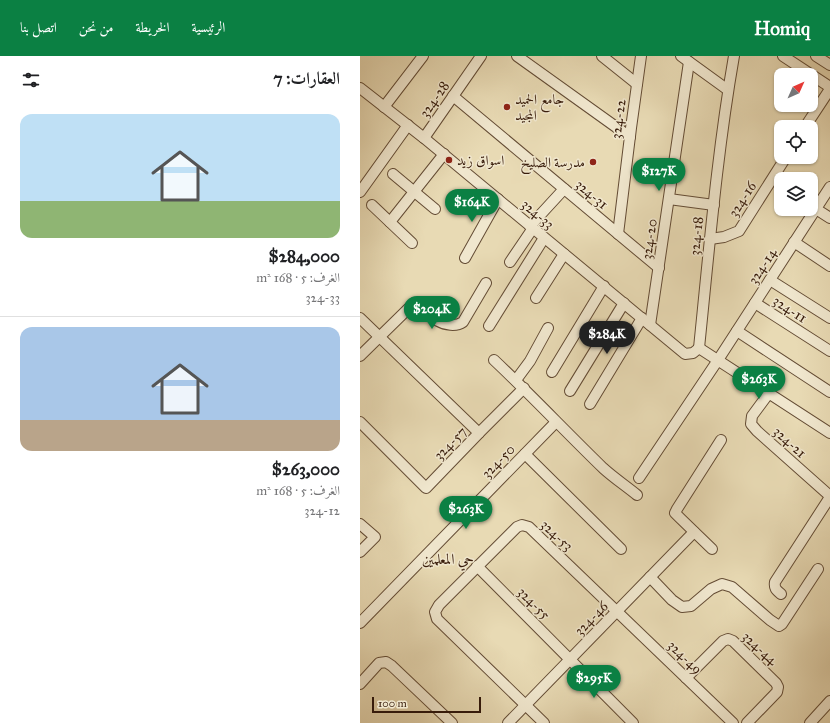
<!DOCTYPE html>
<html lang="ar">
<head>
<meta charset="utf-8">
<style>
	body { margin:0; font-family:"IM FELL Great Primer",Amiri,serif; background:#f2f2f2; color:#202124; direction:rtl; height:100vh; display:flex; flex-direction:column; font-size:15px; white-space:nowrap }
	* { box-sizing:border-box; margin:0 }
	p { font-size:13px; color:#757577 }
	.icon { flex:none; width:22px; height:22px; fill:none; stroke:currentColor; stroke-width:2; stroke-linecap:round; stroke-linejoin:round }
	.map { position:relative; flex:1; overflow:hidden; direction:ltr }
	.panel { display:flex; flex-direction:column; background:#fff; width:360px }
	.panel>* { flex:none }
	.needle { width:26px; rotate:45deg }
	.fabs { position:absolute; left:414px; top:12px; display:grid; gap:8px }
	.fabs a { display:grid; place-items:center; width:44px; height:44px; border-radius:8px; background:#fff; box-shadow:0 1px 3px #0004; font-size:20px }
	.scale { position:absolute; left:12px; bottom:10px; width:109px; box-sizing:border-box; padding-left:4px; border:2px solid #381c0b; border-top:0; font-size:11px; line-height:14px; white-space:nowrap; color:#381c0b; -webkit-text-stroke:3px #f0e7ce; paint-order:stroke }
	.price { position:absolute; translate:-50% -34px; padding:0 9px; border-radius:14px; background:#0b8043; color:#fff; font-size:13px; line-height:26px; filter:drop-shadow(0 1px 2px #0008) }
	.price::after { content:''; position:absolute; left:50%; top:24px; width:12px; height:9px; margin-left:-6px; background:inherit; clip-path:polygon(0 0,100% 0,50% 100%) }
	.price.active { background:#222; color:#fff }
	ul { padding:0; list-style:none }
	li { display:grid; align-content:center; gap:8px; height:212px; padding:0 20px }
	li+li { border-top:1px solid #e0e0e0 }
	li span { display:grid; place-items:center; height:124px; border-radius:12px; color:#555 }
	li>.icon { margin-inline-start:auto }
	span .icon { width:72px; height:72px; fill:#fffc; stroke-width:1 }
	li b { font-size:17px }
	h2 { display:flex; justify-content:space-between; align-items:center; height:48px; padding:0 20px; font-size:17px }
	header { display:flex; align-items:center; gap:24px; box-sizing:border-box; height:56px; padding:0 20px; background:#0b8043; color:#fff }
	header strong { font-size:19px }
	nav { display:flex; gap:22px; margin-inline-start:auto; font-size:14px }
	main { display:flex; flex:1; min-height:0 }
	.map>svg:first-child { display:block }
</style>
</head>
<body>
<header>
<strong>Homiq</strong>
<nav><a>الرئيسية</a><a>الخريطة</a><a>من نحن</a><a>اتصل بنا</a></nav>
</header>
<main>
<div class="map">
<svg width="470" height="667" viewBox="0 0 470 667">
	<rect width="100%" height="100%" fill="#e8dab4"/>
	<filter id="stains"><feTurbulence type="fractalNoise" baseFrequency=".005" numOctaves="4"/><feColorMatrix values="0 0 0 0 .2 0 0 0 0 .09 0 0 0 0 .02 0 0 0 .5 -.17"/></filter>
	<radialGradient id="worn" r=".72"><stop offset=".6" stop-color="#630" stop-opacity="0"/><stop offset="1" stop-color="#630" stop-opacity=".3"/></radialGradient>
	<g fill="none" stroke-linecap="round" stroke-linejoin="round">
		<defs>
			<g id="minor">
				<polyline points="157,0 270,81"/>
				<polyline points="242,0 277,28"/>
				<polyline points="321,0 368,34"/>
				<polyline points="423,0 470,31"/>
				<polyline points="456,0 470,9"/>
				<polyline points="0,32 64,82 325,298 333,297 339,292"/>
				<polyline points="93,40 299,212"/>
				<polyline points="24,51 63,0"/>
				<polyline points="445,71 470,33"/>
				<polyline points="64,82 121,0"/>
				<polyline points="33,118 75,153"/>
				<polyline points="0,136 48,69"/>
				<polyline points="309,143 354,149"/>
				<polyline points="12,149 52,187"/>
				<polyline points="456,153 470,162"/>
				<polyline points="30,166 84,98"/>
				<polyline points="170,170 204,133"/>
				<polyline points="258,178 271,72 281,0"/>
				<polyline points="350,183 364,181 379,175 426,101"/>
				<polyline points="434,186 470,210"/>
				<polyline points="105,202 138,143"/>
				<polyline points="150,206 173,172"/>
				<polyline points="410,224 470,262"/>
				<polyline points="176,242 204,198"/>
				<polyline points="395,247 470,295"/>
				<polyline points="0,262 119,377 66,432 0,366"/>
				<polyline points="290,269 329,6"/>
				<polyline points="129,270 184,182"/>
				<polyline points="377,275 470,336"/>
				<path d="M339,292c10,-97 18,-195 35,-292"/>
				<polyline points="339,292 470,377"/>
				<path d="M0,300l54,-53h5c5,5 13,14 19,18 7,4 18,6 25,1l23,-39"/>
				<path d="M134,304c37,35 72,72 109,108 11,10 23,18 34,27"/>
				<polyline points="192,316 244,230"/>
				<polyline points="156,324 170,305 188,272"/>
				<polyline points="210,335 264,247"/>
				<polyline points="409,337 392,360 391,368 397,375 470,440"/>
				<polyline points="230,348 282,262"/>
				<polyline points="119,377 164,332"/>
				<polyline points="165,398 261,493"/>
				<polyline points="279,422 358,304 470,131"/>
				<polyline points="0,468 15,481 0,496"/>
				<polyline points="352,493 321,463 315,457 317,453 361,384"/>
				<polyline points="117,510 273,667"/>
				<polyline points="290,521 312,544 322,551 331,550 351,533 362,528 372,531 410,564 419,570 422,568 458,513"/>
				<path d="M421,538c-5,-4 -7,-6 -6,-12l55,-85"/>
				<polyline points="0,567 196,366"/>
				<polyline points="326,622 363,585 368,583 373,585 416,627 418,631 417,636 387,667"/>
				<polyline points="0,628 19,607 26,606 32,610 92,667"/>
				<polyline points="148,667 334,476"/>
				<polyline points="184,667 77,563 75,556 79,549 157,471 162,469 169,471 373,667"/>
				<polyline points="450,667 470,645"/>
			</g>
		</defs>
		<use href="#minor" stroke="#644c35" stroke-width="12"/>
		<use href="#minor" stroke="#f0e7ce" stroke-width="10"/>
	</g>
	<g fill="#8f2418" stroke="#f0e7ce" stroke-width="1.5">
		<circle cx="147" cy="51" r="4"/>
		<circle cx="89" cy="104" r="4"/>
		<circle cx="233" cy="106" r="4"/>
	</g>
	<g text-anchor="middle" stroke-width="3" stroke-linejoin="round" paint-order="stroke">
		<g font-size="14" fill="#381c0b" stroke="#f0e7ce">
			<text transform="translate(74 43) rotate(-55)" y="5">324-28</text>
			<text transform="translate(258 63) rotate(-82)" y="5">324-22</text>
			<text transform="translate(232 138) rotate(40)" y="5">324-31</text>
			<text transform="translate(382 143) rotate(-57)" y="5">324-16</text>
			<text transform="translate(178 158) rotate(40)" y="5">324-33</text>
			<text transform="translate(336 180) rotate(-84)" y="5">324-18</text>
			<text transform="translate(289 183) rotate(-82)" y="5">324-20</text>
			<text transform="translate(402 210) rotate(-57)" y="5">324-14</text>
			<text transform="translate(430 253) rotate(33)" y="5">324-11</text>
			<text transform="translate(430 386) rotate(42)" y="5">324-21</text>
			<text transform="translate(90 387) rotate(-46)" y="5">324-57</text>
			<text transform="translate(138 405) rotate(-46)" y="5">324-50</text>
			<text transform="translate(197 479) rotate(43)" y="5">324-53</text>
			<text transform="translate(174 547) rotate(45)" y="5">324-55</text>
			<text transform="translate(231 562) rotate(-46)" y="5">324-46</text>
			<text transform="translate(400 592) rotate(42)" y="5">324-44</text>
			<text transform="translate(325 601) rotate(44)" y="5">324-49</text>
		</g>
		<g font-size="14" fill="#381c0b" stroke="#f0e7ce" text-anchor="start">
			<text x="155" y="48">جامع الحميد<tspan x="155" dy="16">المجيد</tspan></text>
			<text x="97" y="109">اسواق زيد</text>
			<text x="225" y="111" text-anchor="end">مدرسة الصليخ</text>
		</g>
		<g font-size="15" fill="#381c0b" stroke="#f0e7ce">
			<text x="88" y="508">حي المعلمين</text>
		</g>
	</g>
	<rect width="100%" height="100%" filter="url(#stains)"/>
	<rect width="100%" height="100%" fill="url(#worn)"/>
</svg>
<div class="fabs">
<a><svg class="needle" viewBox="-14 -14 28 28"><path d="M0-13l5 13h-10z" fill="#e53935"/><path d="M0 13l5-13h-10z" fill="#757577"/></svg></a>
<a><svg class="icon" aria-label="locate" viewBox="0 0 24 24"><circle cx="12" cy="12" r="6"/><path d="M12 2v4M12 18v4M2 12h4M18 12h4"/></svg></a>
<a><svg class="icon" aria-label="layers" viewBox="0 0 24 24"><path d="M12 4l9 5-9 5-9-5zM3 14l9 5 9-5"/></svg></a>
</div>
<div class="scale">100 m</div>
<b class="price" style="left:299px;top:136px">$127K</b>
<b class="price" style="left:112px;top:167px">$164K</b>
<b class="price" style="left:72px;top:274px">$204K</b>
<b class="price active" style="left:247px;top:299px">$284K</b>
<b class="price" style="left:399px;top:344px">$263K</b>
<b class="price" style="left:106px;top:474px">$263K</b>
<b class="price" style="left:234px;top:643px">$295K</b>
</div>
<section class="panel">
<h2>العقارات: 7<svg class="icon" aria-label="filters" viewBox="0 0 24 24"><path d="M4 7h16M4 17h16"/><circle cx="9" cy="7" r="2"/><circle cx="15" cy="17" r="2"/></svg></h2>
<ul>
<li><span style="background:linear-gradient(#bfe0f5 70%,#8fb573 0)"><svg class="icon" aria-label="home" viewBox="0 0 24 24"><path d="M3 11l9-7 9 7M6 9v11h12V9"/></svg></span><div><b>$284,000</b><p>الغرف: 5 · 168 m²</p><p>324-33</p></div></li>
<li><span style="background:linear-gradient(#a9c7e8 75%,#b9a48a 0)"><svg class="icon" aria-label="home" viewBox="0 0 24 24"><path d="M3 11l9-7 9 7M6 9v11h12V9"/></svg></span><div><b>$263,000</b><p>الغرف: 5 · 168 m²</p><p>324-12</p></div></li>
</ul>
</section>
</main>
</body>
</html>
